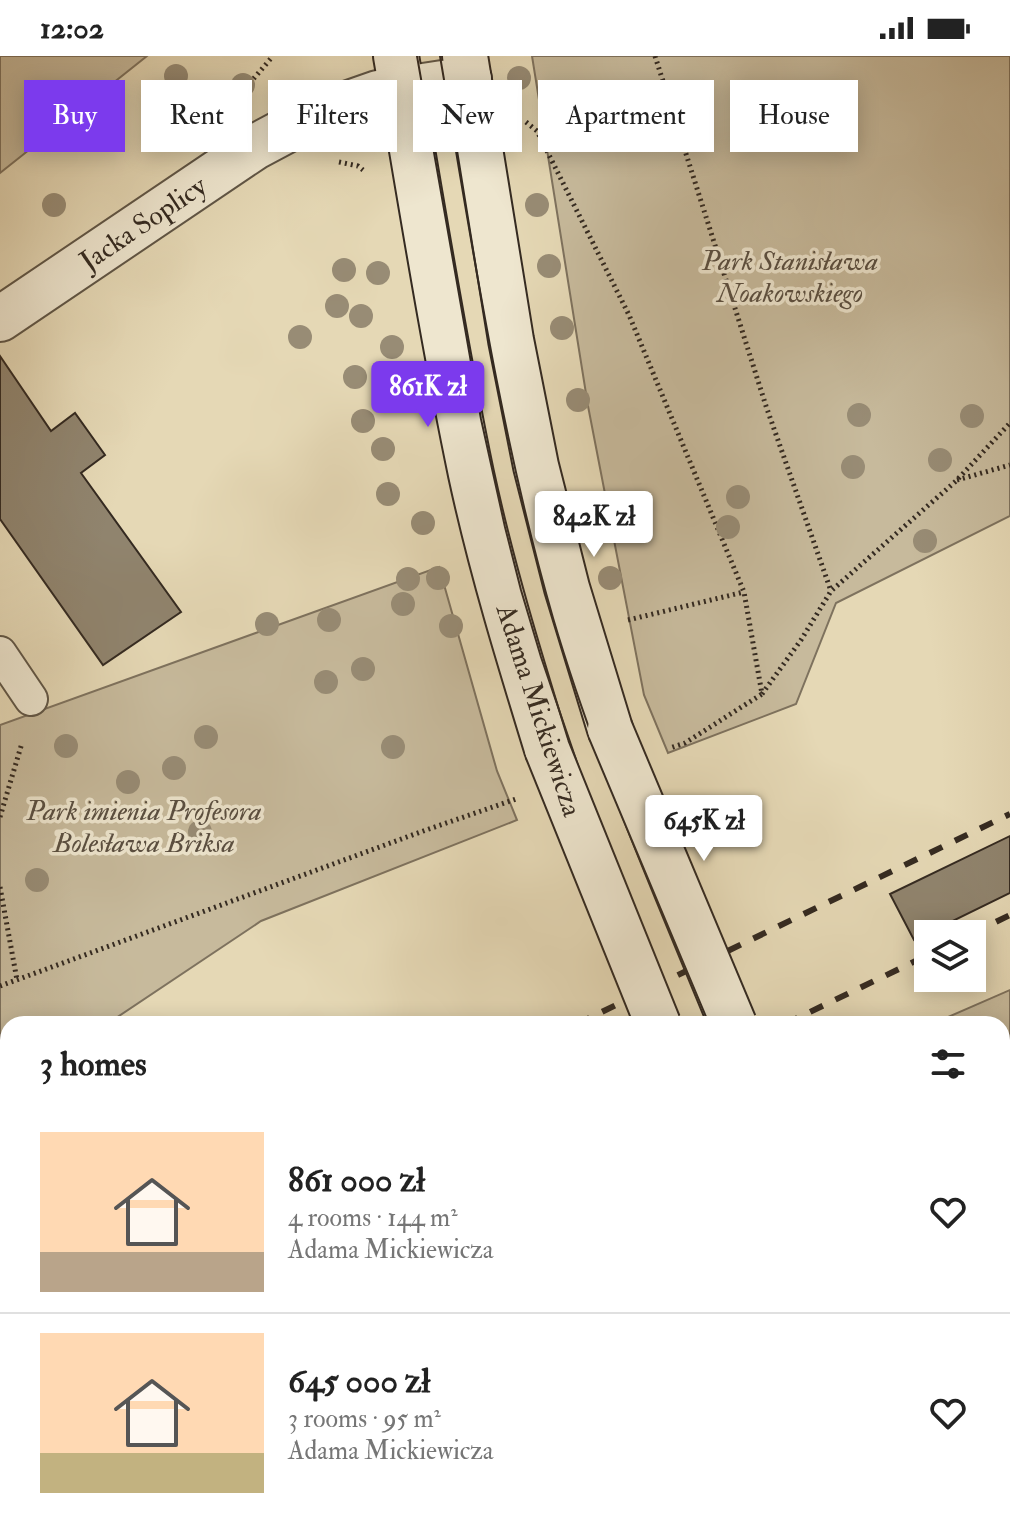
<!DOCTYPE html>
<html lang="en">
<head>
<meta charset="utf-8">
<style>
	body { margin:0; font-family:"IM FELL Double Pica",serif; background:#f6f6f6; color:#222; height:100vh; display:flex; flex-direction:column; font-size:30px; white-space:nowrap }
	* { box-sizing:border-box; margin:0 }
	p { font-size:26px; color:#767676 }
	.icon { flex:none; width:44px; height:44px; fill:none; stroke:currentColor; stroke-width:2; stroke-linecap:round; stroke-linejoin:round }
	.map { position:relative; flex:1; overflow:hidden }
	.sheet { position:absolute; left:0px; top:960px; width:1010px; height:512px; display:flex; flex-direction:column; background:#fff; border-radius:24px 24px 0 0; box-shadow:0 4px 20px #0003 }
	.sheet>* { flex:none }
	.top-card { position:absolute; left:24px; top:24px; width:962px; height:72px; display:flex; gap:16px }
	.tools { position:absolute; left:914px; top:864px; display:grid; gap:16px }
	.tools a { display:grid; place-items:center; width:72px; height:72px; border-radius:0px; background:#fff; box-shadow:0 4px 20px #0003; font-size:40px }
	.price { position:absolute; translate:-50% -68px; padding:0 18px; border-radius:8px; background:#fff; color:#222; font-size:26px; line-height:52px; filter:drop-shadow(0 2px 4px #0008) }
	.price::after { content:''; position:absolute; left:50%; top:48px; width:24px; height:18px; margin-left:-12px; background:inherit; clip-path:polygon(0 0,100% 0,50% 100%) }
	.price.current { background:#7c3aed; color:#fff }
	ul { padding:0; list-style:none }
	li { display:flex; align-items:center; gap:24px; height:200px; padding:0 40px }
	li+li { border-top:2px solid #e0e0e0 }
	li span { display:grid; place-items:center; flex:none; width:224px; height:160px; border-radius:0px; color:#555 }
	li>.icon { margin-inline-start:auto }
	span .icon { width:96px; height:96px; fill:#fffc; stroke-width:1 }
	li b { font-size:34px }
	h2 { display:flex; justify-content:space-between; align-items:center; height:96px; padding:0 40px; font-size:34px }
	.chip { padding:0 28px; border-radius:0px; background:#fff; box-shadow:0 4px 20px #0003; font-size:28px; line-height:72px }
	.chip.current { background:#7c3aed; color:#fff }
	.status { display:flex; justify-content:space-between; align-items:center; height:56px; padding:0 40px; background:#fff; direction:ltr }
	.status svg { height:22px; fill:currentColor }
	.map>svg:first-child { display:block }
</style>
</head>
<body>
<div class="status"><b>12:02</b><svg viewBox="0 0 49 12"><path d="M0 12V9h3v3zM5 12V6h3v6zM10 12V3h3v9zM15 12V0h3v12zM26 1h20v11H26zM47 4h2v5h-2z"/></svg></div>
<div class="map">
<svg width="1010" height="1472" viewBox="0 0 1010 1472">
	<rect width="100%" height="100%" fill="#e5d8b5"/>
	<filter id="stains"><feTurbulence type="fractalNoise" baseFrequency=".0025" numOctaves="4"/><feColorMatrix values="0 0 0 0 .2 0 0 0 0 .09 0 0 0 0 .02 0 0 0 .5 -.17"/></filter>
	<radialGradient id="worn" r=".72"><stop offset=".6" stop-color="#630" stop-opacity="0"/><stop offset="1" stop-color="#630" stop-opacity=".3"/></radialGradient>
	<g fill="#c7ba9c" stroke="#7e725e" stroke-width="2">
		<polygon points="0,0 147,0 0,117"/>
		<polygon points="532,0 1010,0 1010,460 836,547 796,648 668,697 644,639 588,350"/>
		<polygon points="439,511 497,715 517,764 261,865 107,968 8,968 8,1034 0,1040 0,669"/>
		<polygon points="1010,934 1010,1164 1002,1145 1002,968 932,968"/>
		<polygon points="8,1379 8,1464 786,1464 788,1472 0,1472 0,1383"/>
	</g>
	<g fill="#90846e" stroke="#342a21" stroke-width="2">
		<polygon points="0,300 51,375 75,357 105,399 81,417 181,556 103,609 0,463"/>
		<polygon points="1010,780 1010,837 914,884 890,838"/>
	</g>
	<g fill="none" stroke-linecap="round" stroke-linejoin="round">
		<defs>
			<polyline id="lane" points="0,597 31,643"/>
			<g id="street">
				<path id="s1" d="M0,263l255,-172 60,-32 63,-22 91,-14"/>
			</g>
			<g id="secondary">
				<path d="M396,0c24,139 46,279 75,418 20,93 48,184 76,275"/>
				<polyline points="465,0 511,284 536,410 567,532 610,673"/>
				<polyline points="849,1464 852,1472"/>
				<polyline points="958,1464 962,1472"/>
			</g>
		</defs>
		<use href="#lane" stroke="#605646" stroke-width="36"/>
		<use href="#street" stroke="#605646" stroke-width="48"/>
		<use href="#secondary" stroke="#342a21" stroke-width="48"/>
		<g stroke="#342a21" stroke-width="5" stroke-dasharray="2 4" stroke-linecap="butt">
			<polyline points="655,0 766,350 831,535"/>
			<polyline points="238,41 273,0"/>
			<polyline points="526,66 537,75 629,259 744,536 762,638 685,687 670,692"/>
			<polyline points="339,106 358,110 363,114"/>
			<polyline points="957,424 1010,409"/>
			<polyline points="628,564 744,536"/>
			<polyline points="762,638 801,584 831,535 956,425 1010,367"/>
			<polyline points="0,761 22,687"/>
			<polyline points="0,831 17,924"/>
			<polyline points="0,930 426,774 516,743"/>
			<polyline points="1002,1103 1010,1094"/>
			<polyline points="1002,1110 1010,1129"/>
		</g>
		<use href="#lane" stroke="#eee6cf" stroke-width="32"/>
		<use href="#street" stroke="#eee6cf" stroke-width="44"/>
		<use href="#secondary" stroke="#eee6cf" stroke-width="44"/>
		<g stroke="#342a21" stroke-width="2">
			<polyline points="417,0 481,363 505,471 521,534 541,601 583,724 603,778 682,968"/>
			<path d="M440,0c32,188 60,378 113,562 41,139 99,272 154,406"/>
			<polyline points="886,1464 889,1472"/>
			<polyline points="915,1464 918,1472"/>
		</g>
		<g stroke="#342a21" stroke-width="6" stroke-dasharray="14 14" stroke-linecap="butt">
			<polyline points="971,878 1010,859"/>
			<polyline points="577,968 1010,758"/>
			<polyline points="785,968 928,899"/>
			<polyline points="0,1250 8,1246"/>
			<polyline points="0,1348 8,1345"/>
		</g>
		<defs>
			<g id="secondary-bridge">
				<polyline points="610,673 734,968"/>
				<polyline points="547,693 658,968"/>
			</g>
		</defs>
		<use href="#secondary-bridge" stroke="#342a21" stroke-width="48" stroke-linecap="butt"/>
		<use href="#secondary-bridge" stroke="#eee6cf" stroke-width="44"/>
	</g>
	<g fill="#988c75">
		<circle cx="176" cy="20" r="12"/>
		<circle cx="519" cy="22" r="12"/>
		<circle cx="243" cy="29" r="12"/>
		<circle cx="226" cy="47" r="12"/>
		<circle cx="558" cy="84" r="12"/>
		<circle cx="54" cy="149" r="12"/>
		<circle cx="537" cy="149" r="12"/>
		<circle cx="549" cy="210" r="12"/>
		<circle cx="344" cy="214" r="12"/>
		<circle cx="378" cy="217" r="12"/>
		<circle cx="337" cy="250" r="12"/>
		<circle cx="361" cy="260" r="12"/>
		<circle cx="562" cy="272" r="12"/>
		<circle cx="300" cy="281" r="12"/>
		<circle cx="392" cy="291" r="12"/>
		<circle cx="355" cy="321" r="12"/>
		<circle cx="578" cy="344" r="12"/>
		<circle cx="859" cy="359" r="12"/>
		<circle cx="972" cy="360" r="12"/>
		<circle cx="363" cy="365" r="12"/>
		<circle cx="383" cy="393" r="12"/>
		<circle cx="940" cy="404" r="12"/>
		<circle cx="853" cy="411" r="12"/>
		<circle cx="388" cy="438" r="12"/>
		<circle cx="738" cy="441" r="12"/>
		<circle cx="599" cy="459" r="12"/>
		<circle cx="423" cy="467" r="12"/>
		<circle cx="728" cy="471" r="12"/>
		<circle cx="925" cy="485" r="12"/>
		<circle cx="438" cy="522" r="12"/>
		<circle cx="610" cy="522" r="12"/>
		<circle cx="408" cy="523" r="12"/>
		<circle cx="403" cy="548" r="12"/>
		<circle cx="329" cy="564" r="12"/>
		<circle cx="267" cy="568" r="12"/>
		<circle cx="451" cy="570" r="12"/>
		<circle cx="363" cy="613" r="12"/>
		<circle cx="326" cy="626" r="12"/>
		<circle cx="206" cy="681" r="12"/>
		<circle cx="66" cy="690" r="12"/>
		<circle cx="393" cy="691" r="12"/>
		<circle cx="174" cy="712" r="12"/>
		<circle cx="128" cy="726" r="12"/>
		<circle cx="200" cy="776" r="12"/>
		<circle cx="37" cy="824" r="12"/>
	</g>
	<g text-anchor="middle" stroke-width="7" stroke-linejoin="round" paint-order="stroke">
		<g font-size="28" fill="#342a21" stroke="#eee6cf">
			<text dy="10" stroke="none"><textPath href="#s1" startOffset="172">Jacka Soplicy</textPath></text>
			<text transform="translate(540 654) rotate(72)" y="10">Adama Mickiewicza</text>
		</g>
		<g font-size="28" font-style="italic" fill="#594e40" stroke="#eee6cf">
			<text x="790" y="214">Park Stanisława<tspan x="790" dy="32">Noakowskiego</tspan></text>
			<text x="144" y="764">Park imienia Profesora<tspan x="144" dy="32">Bolesława Briksa</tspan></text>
		</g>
	</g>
	<rect width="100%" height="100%" filter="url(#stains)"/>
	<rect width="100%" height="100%" fill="url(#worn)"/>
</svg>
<div class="tools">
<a><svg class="icon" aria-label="layers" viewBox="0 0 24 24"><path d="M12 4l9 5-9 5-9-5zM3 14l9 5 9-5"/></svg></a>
</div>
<b class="price current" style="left:428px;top:373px">861K zł</b>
<b class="price" style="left:594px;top:503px">842K zł</b>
<b class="price" style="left:704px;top:807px">645K zł</b>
<div class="top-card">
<a class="chip current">Buy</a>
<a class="chip">Rent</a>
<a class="chip">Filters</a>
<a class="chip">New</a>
<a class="chip">Apartment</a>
<a class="chip">House</a>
</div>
<section class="sheet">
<h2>3 homes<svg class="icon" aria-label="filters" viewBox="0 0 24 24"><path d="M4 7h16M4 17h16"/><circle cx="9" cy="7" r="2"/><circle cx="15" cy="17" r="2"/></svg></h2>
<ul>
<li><span style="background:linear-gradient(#ffd9b3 75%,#b9a48a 0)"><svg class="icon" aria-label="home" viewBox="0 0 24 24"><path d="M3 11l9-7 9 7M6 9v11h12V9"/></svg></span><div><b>861 000 zł</b><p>4 rooms · 144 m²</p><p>Adama Mickiewicza</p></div><svg class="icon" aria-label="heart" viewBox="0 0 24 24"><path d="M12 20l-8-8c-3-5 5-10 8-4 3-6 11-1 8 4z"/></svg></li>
<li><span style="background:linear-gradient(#ffd9b3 75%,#c2b280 0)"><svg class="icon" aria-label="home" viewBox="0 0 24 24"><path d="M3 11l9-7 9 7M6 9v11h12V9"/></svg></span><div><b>645 000 zł</b><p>3 rooms · 95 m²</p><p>Adama Mickiewicza</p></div><svg class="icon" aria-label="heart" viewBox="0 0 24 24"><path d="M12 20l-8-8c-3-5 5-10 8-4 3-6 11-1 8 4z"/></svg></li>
</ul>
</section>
</div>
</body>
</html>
